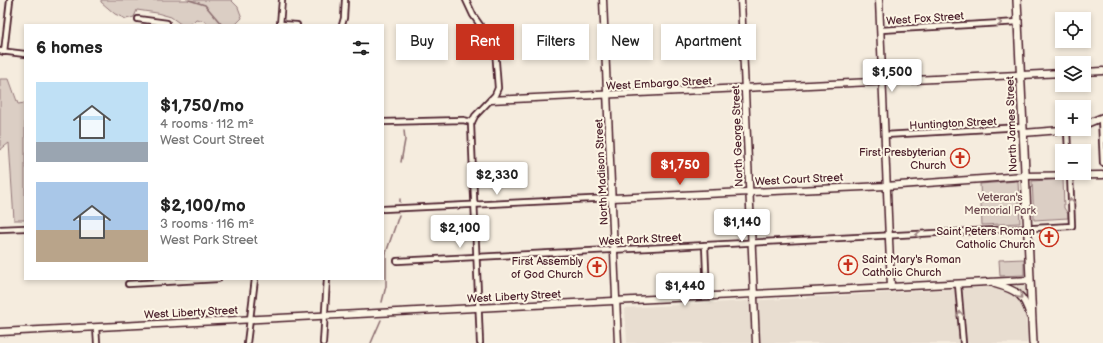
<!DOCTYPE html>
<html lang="en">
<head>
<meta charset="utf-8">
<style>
	body { margin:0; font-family:"Balsamiq Sans",sans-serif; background:#f2f2f2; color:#222; height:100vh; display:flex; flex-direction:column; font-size:15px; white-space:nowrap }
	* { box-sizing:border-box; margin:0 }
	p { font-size:13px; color:#767676 }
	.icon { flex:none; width:22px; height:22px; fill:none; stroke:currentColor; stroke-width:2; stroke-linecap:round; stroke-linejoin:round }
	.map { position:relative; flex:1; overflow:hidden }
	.drawer { position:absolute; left:24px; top:24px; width:360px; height:256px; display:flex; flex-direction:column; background:#fff; border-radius:0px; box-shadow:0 2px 6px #0003 }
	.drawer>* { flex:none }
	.banner { position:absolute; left:396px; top:24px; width:380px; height:36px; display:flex; gap:8px }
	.tools { position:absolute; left:1055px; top:12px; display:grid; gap:8px }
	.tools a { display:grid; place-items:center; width:36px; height:36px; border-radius:0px; background:#fff; box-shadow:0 2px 6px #0003; font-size:20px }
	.price { position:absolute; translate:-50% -34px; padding:0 9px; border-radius:4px; background:#fff; color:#222; font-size:13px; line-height:26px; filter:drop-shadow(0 1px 2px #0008) }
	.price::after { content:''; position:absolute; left:50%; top:24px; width:12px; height:9px; margin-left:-6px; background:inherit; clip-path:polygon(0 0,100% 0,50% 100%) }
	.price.active { background:#c8321e; color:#fff }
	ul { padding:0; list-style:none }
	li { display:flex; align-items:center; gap:12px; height:100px; padding:0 12px }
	li span { display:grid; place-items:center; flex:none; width:112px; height:80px; border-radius:0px; color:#555 }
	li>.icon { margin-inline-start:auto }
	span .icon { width:48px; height:48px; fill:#fffc; stroke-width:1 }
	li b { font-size:17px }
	h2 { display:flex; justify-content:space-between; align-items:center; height:48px; padding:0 12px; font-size:17px }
	.tag { padding:0 14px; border-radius:0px; background:#fff; box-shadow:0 2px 6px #0003; font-size:14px; line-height:36px }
	.tag.active { background:#c8321e; color:#fff }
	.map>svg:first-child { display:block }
</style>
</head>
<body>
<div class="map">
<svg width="1103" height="343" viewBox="0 0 1103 343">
	<rect width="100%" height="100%" fill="#f5ecde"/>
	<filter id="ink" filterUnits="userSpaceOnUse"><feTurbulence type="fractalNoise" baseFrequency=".025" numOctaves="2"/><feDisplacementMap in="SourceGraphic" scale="8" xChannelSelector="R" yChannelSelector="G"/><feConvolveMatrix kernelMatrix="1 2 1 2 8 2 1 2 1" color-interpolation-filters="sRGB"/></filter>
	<g filter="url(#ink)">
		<polygon fill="#e8ddd0" points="1025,285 1027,343 627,343 625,308"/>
		<g fill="#dbcec4" stroke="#927678">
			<polygon points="101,0 231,0 238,7 242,18 235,25 207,25 205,21 196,19 190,25 182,25 171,17 157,13 137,10 134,17 126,19 115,14 101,2"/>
			<polygon points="0,79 9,79 18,104 25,103 25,220 14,220 9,143 0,150"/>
			<polygon points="1063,179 1064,208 1068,214 1068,218 1034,220 1032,181"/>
			<polygon points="1018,181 1020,223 982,225 980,184"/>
			<polygon points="1024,259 1024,275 1000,276 999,260"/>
		</g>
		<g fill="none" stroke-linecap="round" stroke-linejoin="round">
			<g stroke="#8c6e70" stroke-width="1.5">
				<polyline points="189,0 205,5 222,25"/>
				<polyline points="401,162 405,140 404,130"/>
				<polyline points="400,199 400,202"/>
				<polyline points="382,302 386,286 386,253 399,215"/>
				<polyline points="371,343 381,320"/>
			</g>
			<defs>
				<g id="street">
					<polyline points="466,0 473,15 489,38 495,49 498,88 495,95 475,116 471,124 480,343"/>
					<polyline points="138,19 167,23 167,25"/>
					<polyline points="280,24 297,25"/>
					<polyline points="280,25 282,0"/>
					<polyline points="342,25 344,18 345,0"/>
					<polyline points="881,30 1019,22"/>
					<polyline points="0,51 25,54"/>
					<polyline points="4,52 10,0"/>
					<polyline points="1101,118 1103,163"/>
					<polyline points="383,122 463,120 472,122"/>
					<polyline points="1067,131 1068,151"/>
					<polyline points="885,135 1022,127"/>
					<polyline points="383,209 612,198"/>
					<polyline points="0,229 25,228"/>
					<polyline points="705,245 707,296"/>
					<polyline points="397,261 1072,226 1070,174"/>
					<polyline points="128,284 218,279"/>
					<polyline points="958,284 963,343"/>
					<polyline points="96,327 97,343"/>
					<polyline points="247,343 255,279"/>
					<polyline points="323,343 327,279"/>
				</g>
				<g id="secondary">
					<polyline points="603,0 618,343"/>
					<polyline points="741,0 756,343"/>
					<polyline points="879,0 891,287"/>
					<polyline points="1084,72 1103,71"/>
					<polyline points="491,100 1062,73"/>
					<polyline points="1084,125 1103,117"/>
					<polyline points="1023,133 1074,129"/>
					<polyline points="612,198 886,186 1024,176 1103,175"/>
					<path d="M995,284c21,6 29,10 35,32"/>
					<polyline points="0,332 1030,280"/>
				</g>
				<polyline id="primary" points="1017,0 1033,343"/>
			</defs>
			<use href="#street" stroke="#4a1f2b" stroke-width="8"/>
			<use href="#secondary" stroke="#4a1f2b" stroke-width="9"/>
			<use href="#primary" stroke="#4a1f2b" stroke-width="10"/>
			<use href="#street" stroke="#fcf5e5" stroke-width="4.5"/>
			<use href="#secondary" stroke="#fcf5e5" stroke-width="6"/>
			<use href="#primary" stroke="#fcf5e5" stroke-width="7"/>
		</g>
		<defs><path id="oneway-chevron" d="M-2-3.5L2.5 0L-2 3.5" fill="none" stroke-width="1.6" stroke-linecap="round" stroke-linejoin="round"/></defs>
		<g stroke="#a38a88">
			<use href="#oneway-chevron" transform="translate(999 23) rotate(-1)"/>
			<use href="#oneway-chevron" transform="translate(1071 201) rotate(-94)"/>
			<use href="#oneway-chevron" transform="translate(918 235) rotate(176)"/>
			<use href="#oneway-chevron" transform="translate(1020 296) rotate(48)"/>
			<use href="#oneway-chevron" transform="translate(960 314) rotate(-95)"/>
		</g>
	</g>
	<defs>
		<symbol id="church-ring" viewBox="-11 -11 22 22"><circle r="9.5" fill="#fcf5e5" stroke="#c8321e" stroke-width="1.5"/><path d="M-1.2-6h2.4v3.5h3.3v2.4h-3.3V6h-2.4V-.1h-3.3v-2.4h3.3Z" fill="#c8321e"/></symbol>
	</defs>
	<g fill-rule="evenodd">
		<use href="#church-ring" x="949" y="147" width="22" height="22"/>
		<use href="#church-ring" x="1038" y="226" width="22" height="22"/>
		<use href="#church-ring" x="837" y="254" width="22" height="22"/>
		<use href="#church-ring" x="586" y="256" width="22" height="22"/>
	</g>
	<g text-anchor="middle" stroke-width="4" stroke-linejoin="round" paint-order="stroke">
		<g font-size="11" fill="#4a1f2b" stroke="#fcf5e5">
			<text transform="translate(925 18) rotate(-4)" y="4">West Fox Street</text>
			<text transform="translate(659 83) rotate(-3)" y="4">West Embargo Street</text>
			<text transform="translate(953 123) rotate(-3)" y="4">Huntington Street</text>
			<text transform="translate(1011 124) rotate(-92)" y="4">North James Street</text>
			<text transform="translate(737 136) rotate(-92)" y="4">North George Street</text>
			<text transform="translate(601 172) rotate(-93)" y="4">North Madison Street</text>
			<text transform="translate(799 179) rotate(-3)" y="4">West Court Street</text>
			<text transform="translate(640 239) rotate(-3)" y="4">West Park Street</text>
			<text transform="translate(514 296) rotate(-3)" y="4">West Liberty Street</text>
			<text transform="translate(191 312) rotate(-3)" y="4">West Liberty Street</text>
		</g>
		<g font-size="11" fill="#4a1f2b" stroke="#fcf5e5" text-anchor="end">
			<text x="946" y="156">First Presbyterian<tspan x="946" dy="13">Church</tspan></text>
			<text x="1035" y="235">Saint Peters Roman<tspan x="1035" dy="13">Catholic Church</tspan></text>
			<text x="862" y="263" text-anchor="start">Saint Mary's Roman<tspan x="862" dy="13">Catholic Church</tspan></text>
			<text x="583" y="265">First Assembly<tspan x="583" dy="13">of God Church</tspan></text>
		</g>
		<g font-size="11" fill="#6e4b51" stroke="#fcf5e5">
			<text x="1000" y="201">Veteran's<tspan x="1000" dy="13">Memorial Park</tspan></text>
		</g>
	</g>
</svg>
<div class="tools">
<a><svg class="icon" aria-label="locate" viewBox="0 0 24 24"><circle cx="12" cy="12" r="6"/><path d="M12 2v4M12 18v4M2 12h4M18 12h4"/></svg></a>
<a><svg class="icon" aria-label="layers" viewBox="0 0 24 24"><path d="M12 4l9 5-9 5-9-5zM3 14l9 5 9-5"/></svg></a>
<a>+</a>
<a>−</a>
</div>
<b class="price" style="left:892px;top:93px">$1,500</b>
<b class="price active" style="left:680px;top:186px">$1,750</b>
<b class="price" style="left:497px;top:196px">$2,330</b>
<b class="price" style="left:742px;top:243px">$1,140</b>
<b class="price" style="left:460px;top:249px">$2,100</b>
<b class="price" style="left:685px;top:307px">$1,440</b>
<div class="banner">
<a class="tag">Buy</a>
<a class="tag active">Rent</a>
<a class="tag">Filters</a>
<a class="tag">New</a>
<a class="tag">Apartment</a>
</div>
<section class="drawer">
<h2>6 homes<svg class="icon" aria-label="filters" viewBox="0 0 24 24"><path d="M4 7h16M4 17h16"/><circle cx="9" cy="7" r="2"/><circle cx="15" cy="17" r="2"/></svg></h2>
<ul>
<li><span style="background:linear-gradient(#bfe0f5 75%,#9aa5b1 0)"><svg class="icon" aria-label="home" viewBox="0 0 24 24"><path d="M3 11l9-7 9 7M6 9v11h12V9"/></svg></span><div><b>$1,750/mo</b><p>4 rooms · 112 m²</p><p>West Court Street</p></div></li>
<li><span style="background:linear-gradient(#a9c7e8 60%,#b9a48a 0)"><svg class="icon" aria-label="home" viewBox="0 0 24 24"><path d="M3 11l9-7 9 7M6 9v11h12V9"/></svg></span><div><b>$2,100/mo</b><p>3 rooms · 116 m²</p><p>West Park Street</p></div></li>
</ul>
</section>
</div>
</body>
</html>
